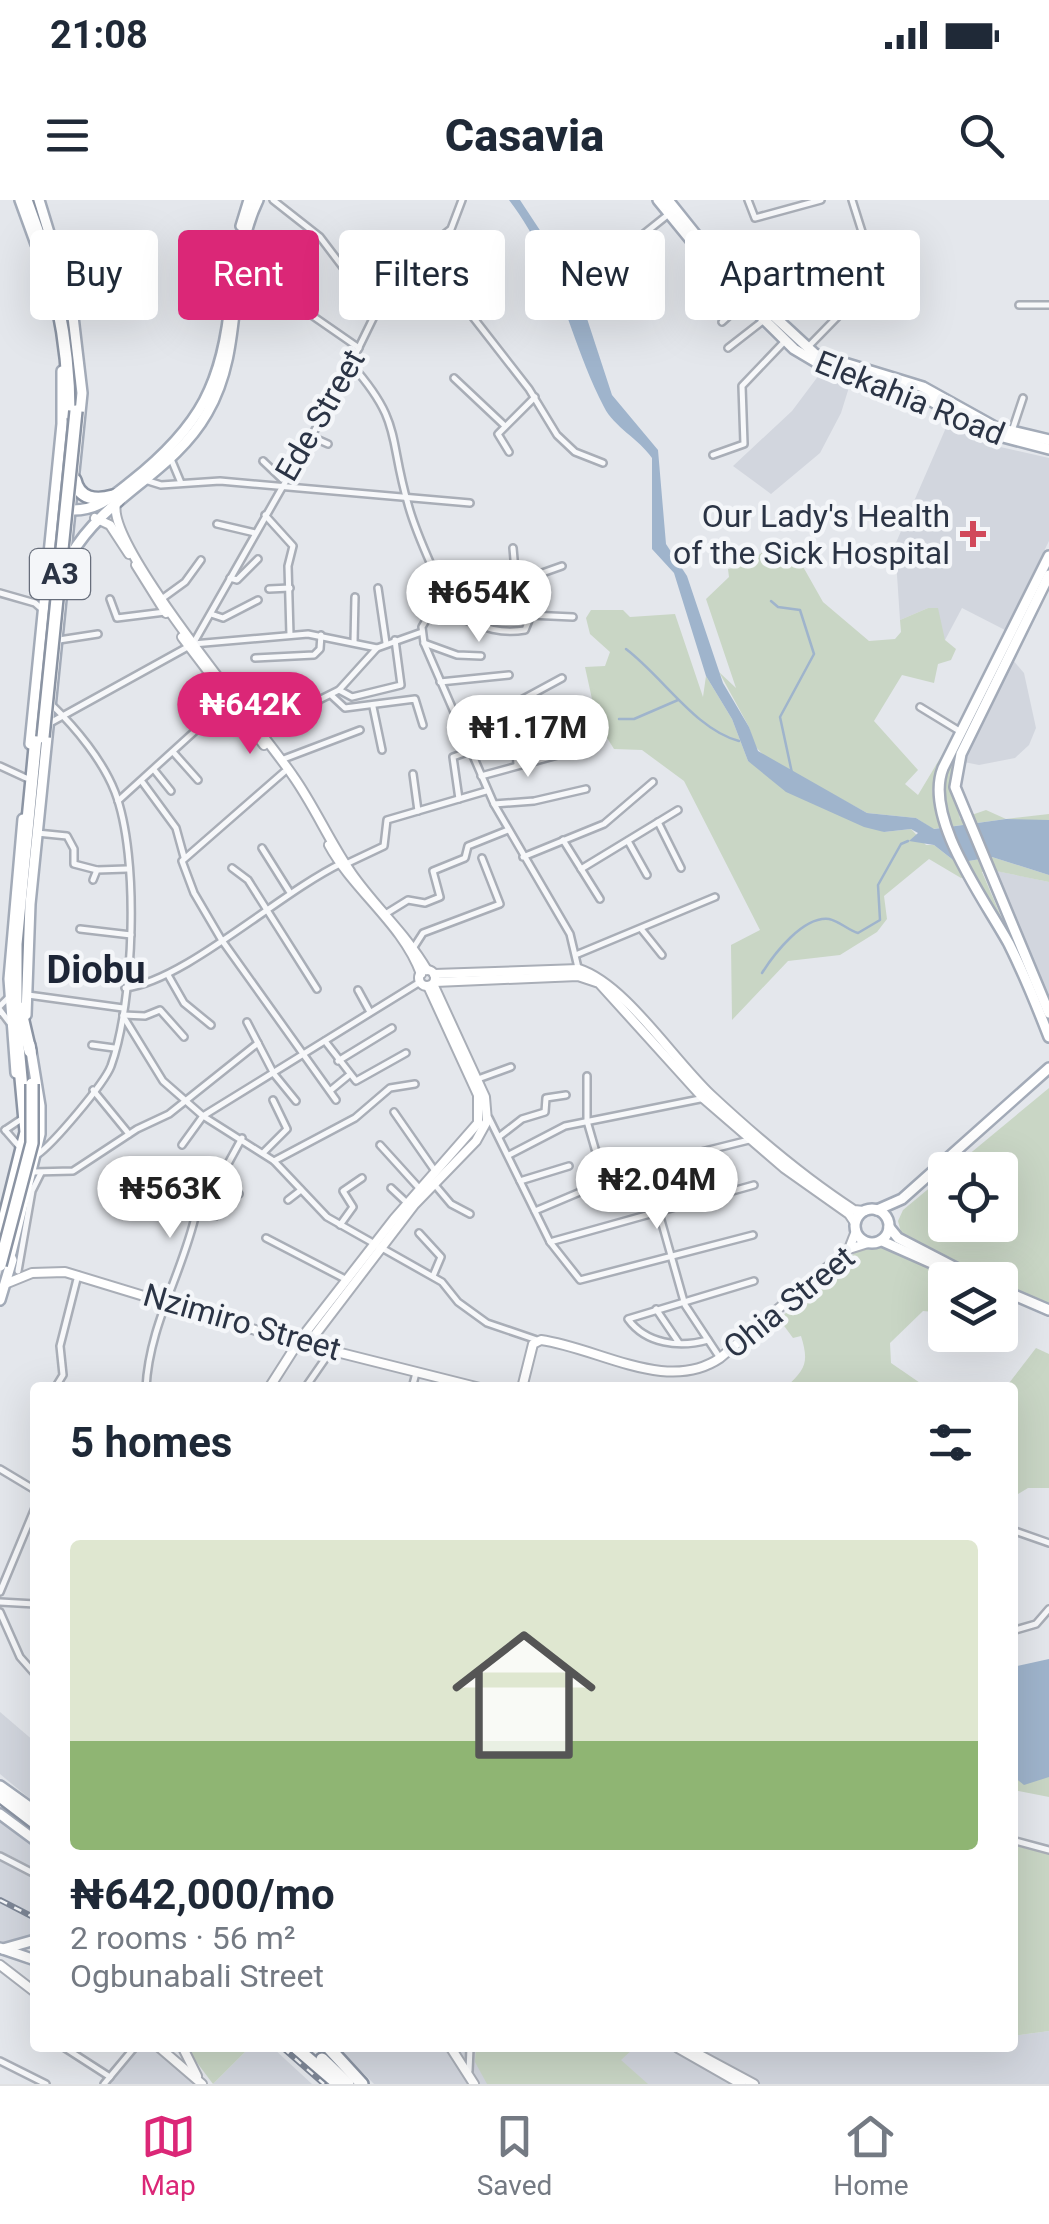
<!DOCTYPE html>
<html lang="en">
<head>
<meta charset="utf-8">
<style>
	body { margin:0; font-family:Roboto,sans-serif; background:#f2f2f3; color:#1f2937; height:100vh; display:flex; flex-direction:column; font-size:38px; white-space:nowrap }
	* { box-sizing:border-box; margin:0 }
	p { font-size:32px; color:#747a83 }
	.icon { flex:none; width:55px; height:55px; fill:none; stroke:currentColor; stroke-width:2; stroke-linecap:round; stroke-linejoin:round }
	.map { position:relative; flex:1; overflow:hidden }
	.side { position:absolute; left:30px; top:1182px; width:988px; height:670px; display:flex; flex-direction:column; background:#fff; border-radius:10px; box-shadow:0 10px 40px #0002 }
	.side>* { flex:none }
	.hud { position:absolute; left:30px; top:30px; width:990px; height:90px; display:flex; gap:20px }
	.controls { position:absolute; left:928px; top:952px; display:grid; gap:20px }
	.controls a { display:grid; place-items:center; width:90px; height:90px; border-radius:10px; background:#fff; box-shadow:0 10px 40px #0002; font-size:50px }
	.price { position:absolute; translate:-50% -85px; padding:0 22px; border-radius:35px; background:#fff; color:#222; font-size:32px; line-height:65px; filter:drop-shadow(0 2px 5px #0008) }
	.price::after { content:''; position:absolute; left:50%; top:60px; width:30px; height:22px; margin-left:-15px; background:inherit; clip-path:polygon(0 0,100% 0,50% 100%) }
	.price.selected { background:#db2777; color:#fff }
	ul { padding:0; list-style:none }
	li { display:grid; align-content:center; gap:20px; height:530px; padding:0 40px }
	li+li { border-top:2px solid #e0e1e3 }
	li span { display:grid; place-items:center; height:310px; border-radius:10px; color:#555 }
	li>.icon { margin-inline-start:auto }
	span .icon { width:180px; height:180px; fill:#fffc; stroke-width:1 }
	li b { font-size:42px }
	h2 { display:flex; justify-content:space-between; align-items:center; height:120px; padding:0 40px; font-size:42px }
	.tag { padding:0 35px; border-radius:10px; background:#fff; box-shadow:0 10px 40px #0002; font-size:35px; line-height:90px }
	.tag.selected { background:#db2777; color:#fff }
	.status { display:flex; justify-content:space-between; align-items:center; height:70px; padding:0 50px; background:#fff; direction:ltr }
	.status svg { height:28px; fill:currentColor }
	header { display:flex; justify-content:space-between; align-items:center; height:130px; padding:0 40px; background:#fff; font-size:45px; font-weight:800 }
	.dock { display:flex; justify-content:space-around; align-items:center; height:140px; border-top:2px solid #e0e1e3; background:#fff; font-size:28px; color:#747a83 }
	.dock a { display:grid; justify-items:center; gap:5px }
	.dock .selected { color:#db2777 }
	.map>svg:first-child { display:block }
</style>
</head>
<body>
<div class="status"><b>21:08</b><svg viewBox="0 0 49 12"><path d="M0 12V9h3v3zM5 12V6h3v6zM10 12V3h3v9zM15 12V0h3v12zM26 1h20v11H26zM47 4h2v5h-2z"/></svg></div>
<header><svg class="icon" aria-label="menu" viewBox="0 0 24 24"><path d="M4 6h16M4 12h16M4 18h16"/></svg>Casavia<svg class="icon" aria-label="search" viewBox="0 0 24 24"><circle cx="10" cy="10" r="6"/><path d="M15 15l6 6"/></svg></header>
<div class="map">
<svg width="1049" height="1884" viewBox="0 0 1049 1884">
	<rect width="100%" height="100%" fill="#e4e7ec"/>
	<g fill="#d2d6de">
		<polygon points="819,175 850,184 841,213 820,253 771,294 733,266 792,211"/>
		<polygon points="948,223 996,246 1049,258 1049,341 1005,430 962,408 945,440 928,408 900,420 895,345"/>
		<polygon points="1012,459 1024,473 1036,528 1029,545 1015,558 979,565 964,562"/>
		<polygon points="997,671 1049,682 1049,798 999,682"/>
		<polygon points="0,1512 35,1542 35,1603 0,1574"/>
		<polygon points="0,1620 35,1648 35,1737 12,1745 0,1741"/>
		<polygon points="1049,1831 1049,1884 374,1884 339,1848 1012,1848 1013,1836"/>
		<polygon points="129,1848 157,1848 196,1884 102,1884"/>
		<polygon points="249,1848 273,1848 312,1884 213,1884"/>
	</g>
	<g fill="#c9d6c5">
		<path d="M773,344l24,12 26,46 46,39 26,-2 6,-7 -1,-12 28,-12h10l7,32 11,9 -5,11 -13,4 -4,19 -32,-8 -28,46 44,49 -13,14 13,11 27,-45 -13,40 8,31 11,1c-15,-36 -2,-58 15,-91l-15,46 9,42 26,-9 20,9 43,-5v8l-43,-3 -73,10 -17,-11 -49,-5 -101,-55 -12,-13 -5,-18 -30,-55 17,16 -30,-89 23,-22 -1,-8 18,-4z"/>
		<polygon points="591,410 623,410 630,417 675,414 703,497 706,476 732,519 748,561 884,632 911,629 926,645 934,645 957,663 992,657 1049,675 1049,682 991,670 982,672 1049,829 973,675 961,678 929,659 884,696 887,719 877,732 840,755 788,761 732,820 731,745 760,730 684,581 642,550 614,549 597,522 585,467 605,466 610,452 590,434 586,418"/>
		<polygon points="1049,888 1049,1110 1000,1089 1000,1080 983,1080 902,1036 898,1021 903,1010 945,975 945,1025 1000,1025 1000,970 950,970"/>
		<path d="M892,1046l62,34h-9v33l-22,-2 -33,32 1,20 35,24h-140c20,-18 23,-25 15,-51l-8,2 -14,-19 78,-68z"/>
		<polygon points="1036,1148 1049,1154 1049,1288 1028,1288 1013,1297 1012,1188 1006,1187"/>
		<polygon points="1012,1526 1049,1533 1049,1597 1013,1590"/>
		<polygon points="1012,1645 1049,1654 1049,1831 1013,1836"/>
		<polygon points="186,1848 249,1848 213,1884"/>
		<polygon points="476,1848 634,1848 621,1860 648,1884 487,1884 475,1862"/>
	</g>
	<g fill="#9fb4cc">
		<path d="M509,0h11l56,85 36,110 46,55 8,94 21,32 36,107 26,44 9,24 109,62 49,5 18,11 72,-10 43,1v55l-57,-18 -35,6 -23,-18 -25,-4 9,-8 -7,-4 -27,3 -20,-5 -78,-35 -38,-31 -16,-42 -26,-43 -32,-103 -22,-24v-91c-13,-19 -38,-31 -48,-51 -37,-72 -43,-138 -95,-207z"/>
		<polygon points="1049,1459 1049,1577 1024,1585 1013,1576 1013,1467"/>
	</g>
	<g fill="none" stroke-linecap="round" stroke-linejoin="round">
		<g stroke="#9fb4cc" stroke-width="2.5">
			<polyline points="771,401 778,407 800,410 814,454 780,517 792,573"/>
			<path d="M626,449c37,28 70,81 113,92"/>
			<polyline points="619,519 634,519 678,500"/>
			<path d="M762,773c12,-19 41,-57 67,-54 10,2 19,11 29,14l22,-13 -2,-35 23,-41 7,-3"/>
		</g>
		<defs>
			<g id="street">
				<polyline points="273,0 320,37 345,70 364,71 388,88"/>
				<polyline points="748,0 755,18 821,0"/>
				<polyline points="852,0 864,38"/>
				<polyline points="423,53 529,189 557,235 575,252 603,263"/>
				<polyline points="632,65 625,49 670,13"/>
				<polyline points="738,84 811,48"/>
				<polyline points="284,96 359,148"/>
				<polyline points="759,100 824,73"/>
				<polyline points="1019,105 1049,105"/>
				<polyline points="722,122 745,101"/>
				<polyline points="808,147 846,108 884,78 876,61"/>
				<polyline points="728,148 764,120"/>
				<path d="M351,164c52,59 37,72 57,140 7,27 20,53 31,79l2,11 -19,33 2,16 70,161 76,130 9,38"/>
				<polyline points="454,178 505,226"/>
				<polyline points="1012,231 1023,198"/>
				<polyline points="310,236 328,244"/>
				<polyline points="509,252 498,234 535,197"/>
				<polyline points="713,255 744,244 742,186 784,142"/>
				<polyline points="171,259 181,283"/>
				<polyline points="263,261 282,279"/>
				<polyline points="145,280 161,285 220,281 470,303"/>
				<polyline points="265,315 293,346 288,366 290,435"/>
				<polyline points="217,324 255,333"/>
				<polyline points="513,348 516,382"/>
				<polyline points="230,378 237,380 258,359"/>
				<polyline points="378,388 386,443"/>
				<polyline points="269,389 290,388"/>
				<polyline points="0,393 35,403 43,410"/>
				<polyline points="441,394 497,389 562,366"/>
				<polyline points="163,398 185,382 201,360"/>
				<polyline points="110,399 117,418 165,412"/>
				<path d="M433,409c37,9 54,27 92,21l11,-27 -2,-28"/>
				<polyline points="211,414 223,418 258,400"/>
				<polyline points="529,415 573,417"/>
				<polyline points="59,440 98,434"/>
				<polyline points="354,442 355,397"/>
				<polyline points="424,443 457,455 481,456"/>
				<polyline points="193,444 340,186 384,96 405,66 451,29 462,0"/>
				<polyline points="255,458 314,455 320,449 321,435"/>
				<polyline points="440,482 509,475"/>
				<polyline points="339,490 352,497 401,485 395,440"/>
				<polyline points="331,495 345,508 415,499 423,525"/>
				<polyline points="514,504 517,565"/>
				<polyline points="373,507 382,550"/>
				<polyline points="920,507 961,532"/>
				<polyline points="457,519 514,504 562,478"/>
				<polyline points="50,523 193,444 308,434 377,448"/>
				<polyline points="259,530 339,490 377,448 422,432"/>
				<polyline points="514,533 575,519"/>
				<polyline points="174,553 198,580"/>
				<polyline points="281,560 360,530"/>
				<polyline points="0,566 26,578"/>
				<polyline points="155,571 171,591"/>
				<polyline points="284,572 182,661 194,693 221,739 336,900"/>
				<polyline points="413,574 418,611"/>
				<polyline points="481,576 565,553"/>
				<polyline points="143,583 176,628 184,657"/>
				<polyline points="459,599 453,557 470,551"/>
				<polyline points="118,601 228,501"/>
				<polyline points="494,604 534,601 586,589"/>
				<polyline points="658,622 681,668"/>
				<polyline points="37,633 67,636 74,649 74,664 97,670"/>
				<polyline points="563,640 600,699"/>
				<polyline points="628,641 647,675"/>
				<polyline points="262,648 289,691"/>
				<polyline points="523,657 604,624 653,582"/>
				<polyline points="346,664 384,646 387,620 486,591"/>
				<polyline points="232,668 248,680 317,789"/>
				<polyline points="581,669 678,610"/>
				<polyline points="93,680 97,670 127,669"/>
				<polyline points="387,713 408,700 425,703 440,697 433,671 465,658 468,646 508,630"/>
				<polyline points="80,729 131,735"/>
				<polyline points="642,730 662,755"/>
				<polyline points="414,747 423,733 500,704 482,658"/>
				<polyline points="578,754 715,697"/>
				<polyline points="168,775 184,803 211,825"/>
				<path d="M125,788c60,-7 154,-95 217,-125"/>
				<polyline points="358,790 370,812"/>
				<polyline points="28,795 123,808"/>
				<polyline points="0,806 8,798"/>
				<polyline points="0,810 9,822"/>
				<polyline points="123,815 145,816 160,810 184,837"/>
				<polyline points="123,816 163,881 203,916 274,961 327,1017 442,1082 458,1102 487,1123 537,1140"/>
				<polyline points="247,822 274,874 296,901"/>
				<polyline points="325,841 356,881 406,853"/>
				<polyline points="92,845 114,848"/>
				<polyline points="338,861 392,828"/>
				<polyline points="587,876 587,921 598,959"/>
				<polyline points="478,879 511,867"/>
				<polyline points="93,890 129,934"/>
				<polyline points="331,890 348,876"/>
				<polyline points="394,912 435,971"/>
				<polyline points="489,918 550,1042 580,1080 753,1035"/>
				<polyline points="5,930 18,945"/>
				<polyline points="5,930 20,920"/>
				<polyline points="500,936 522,919 545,912 546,898 566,895"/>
				<polyline points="182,945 203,916 420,782"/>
				<polyline points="380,945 419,988"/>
				<polyline points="263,953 287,929 273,900"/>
				<path d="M37,955c16,-11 67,-71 74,-89 23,-64 29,-209 4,-274 -12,-31 -39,-64 -63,-87"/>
				<polyline points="509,955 565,926 705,898"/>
				<polyline points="274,961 355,918 390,888 415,884"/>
				<polyline points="200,963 224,971 242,938"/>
				<polyline points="33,972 73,971 137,929 169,914 258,843"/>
				<polyline points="520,981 569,966"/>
				<polyline points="435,985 451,1004 470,1014"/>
				<polyline points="391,988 407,1003"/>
				<polyline points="288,1000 301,990"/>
				<polyline points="535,1011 637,968 749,940"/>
				<polyline points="196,1013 215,1016 224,985 239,994"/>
				<polyline points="659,1013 685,1105 720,1158"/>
				<polyline points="340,1025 353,1007 343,991 362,978"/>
				<polyline points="419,1033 441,1057 433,1076"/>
				<polyline points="266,1038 347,1080"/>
				<polyline points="550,1042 754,985"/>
				<polyline points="18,1071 32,991 41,973"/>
				<polyline points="656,1109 679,1143"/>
				<path d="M708,1140c-29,8 -62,4 -80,-21l126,-38"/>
				<polyline points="55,1188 63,1175 60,1146 78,1075"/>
				<path d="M146,1188c3,-63 37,-116 50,-175l-46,-20"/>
				<polyline points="305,1188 332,1149"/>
				<polyline points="412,1188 416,1173"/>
				<polyline points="0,1269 35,1290"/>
				<polyline points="1012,1330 1049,1343"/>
				<polyline points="0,1392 35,1308"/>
				<polyline points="0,1402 35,1404"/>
				<polyline points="0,1412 20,1457 35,1474"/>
				<polyline points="1012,1431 1036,1424 1049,1409"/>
				<polyline points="1012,1640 1049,1650"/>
				<polyline points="0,1656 35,1674"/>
				<polyline points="65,1848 110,1877"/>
				<polyline points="0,1861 46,1884"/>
				<polyline points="469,1871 470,1848"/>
				<polyline points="104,1884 134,1848"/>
			</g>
			<g id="secondary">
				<path d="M116,304c-10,43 147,227 177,272 22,31 37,67 59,98 24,34 54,60 75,96"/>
				<polyline points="95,318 110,325 129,354"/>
				<polyline points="136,365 166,413"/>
				<polyline points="182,437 264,545"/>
				<path d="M329,645c25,46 74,79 92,129"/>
				<circle cx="427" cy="778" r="8"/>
				<path d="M434,774l145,-5c46,15 93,89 132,126 44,41 92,82 143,115l10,1"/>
				<polyline points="435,782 578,776 599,783 704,899 784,968 849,1014 855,1023"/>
				<polyline points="849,1049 856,1031"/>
				<polyline points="5,1084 32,1073 65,1072 285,1139 480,1188"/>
				<polyline points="308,1144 414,1005 476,941 487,921 485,897 433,784"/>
				<polyline points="269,1188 299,1141 394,1019 478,923 478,895 428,786"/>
				<path d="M522,1188l11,-44 8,-4c58,8 126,54 179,18l129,-109 19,-6"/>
				<polyline points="0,1765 35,1792"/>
				<polyline points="160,1848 202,1884"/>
				<polyline points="183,1848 197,1876"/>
				<polyline points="451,1848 474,1884"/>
				<polyline points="678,1848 741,1884"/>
				<polyline points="687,1848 754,1884"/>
			</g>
			<g id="primary">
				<polyline points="20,0 36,44"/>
				<polyline points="658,0 721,77 794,149 821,165 928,199 984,232 1049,249"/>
				<polyline points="668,0 724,70 815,154 923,187 995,227 1049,240"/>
				<polyline points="241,26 249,0"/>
				<path d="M71,310c26,1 41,-13 61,-29 69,-55 91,-98 99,-185"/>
				<path d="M71,355c34,-59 102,-82 136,-142 39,-67 18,-145 51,-213"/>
				<path d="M1049,356l-106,212c-20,50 42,132 66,176 15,30 28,62 40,93"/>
				<polyline points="1049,375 961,554 955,587 1049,813"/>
				<polyline points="30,544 62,224 62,171"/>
				<polyline points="26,815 30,704 82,193 72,108 39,0"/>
				<polyline points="16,873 9,779 23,619"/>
				<circle cx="872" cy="1026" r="17"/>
				<polyline points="877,1010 902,999 1049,868"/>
				<polyline points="889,1027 898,1038 979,1080"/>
				<polyline points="882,1041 943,1068"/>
				<polyline points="11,1053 40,934 40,906 30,845"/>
				<polyline points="1000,1089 1049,1110"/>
				<polyline points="0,1100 12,1060 7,1049"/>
				<polyline points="0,1586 35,1611"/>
				<polyline points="0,1614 35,1640"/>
				<polyline points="0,1748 35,1760"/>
				<polyline points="3,1749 35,1740"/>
			</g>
			<g id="highway">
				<path d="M26,0c27,70 43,138 43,213"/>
				<path d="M75,280c4,19 21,21 38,16l4,5"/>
				<polyline points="20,808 30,851"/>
				<polyline points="0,1036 26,932 16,824 16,744 36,537"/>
				<polyline points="0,1596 35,1623"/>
				<polyline points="296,1848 338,1884"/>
				<polyline points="329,1848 362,1884"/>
				<polyline points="322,1859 348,1884"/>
			</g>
		</defs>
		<use href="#street" stroke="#a9aeb7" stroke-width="10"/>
		<use href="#secondary" stroke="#a9aeb7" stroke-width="12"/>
		<use href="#primary" stroke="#a3abb8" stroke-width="14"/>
		<use href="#highway" stroke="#8b94a3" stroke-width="16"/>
		<use href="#street" stroke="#f7f8fa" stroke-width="5"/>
		<use href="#secondary" stroke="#fff" stroke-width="8"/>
		<use href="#primary" stroke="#fff" stroke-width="9"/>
		<use href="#highway" stroke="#fff" stroke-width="11"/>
		<defs>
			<g id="rail">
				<polyline points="0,1700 35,1718"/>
				<polyline points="283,1848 324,1884"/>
			</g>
		</defs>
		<use href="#rail" stroke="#7d8696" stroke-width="6"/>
		<use href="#rail" stroke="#f4f6f9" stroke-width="2.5" stroke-dasharray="8" stroke-linecap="butt"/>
		<defs>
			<g id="highway-bridge">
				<polyline points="43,537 76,211"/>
				<polyline points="0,1065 32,943 32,884"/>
			</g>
		</defs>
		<use href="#highway-bridge" stroke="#8b94a3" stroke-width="16" stroke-linecap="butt"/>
		<use href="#highway-bridge" stroke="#fff" stroke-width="11"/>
	</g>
	<path fill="#d1495b" stroke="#f4f6f9" stroke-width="4" d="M968 319h10v10h10v10h-10v10h-10v-10h-10v-10h10z"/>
	<g text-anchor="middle" stroke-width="9" stroke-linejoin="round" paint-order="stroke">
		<rect fill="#f4f6f9" stroke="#676e7b" stroke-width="2.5" x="30" y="349" width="60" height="50" rx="8"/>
		<g font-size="30" font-weight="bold" fill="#2b3445">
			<text x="60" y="384">A3</text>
		</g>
		<g font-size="32" fill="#2b3445" stroke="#f4f6f9">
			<text transform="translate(910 198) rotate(22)" y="11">Elekahia Road</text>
			<text transform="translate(320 215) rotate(-60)" y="11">Ede Street</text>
			<text transform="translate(789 1102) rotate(-39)" y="11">Ohia Street</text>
			<text transform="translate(242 1122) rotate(16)" y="11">Nzimiro Street</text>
		</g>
		<g font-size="32" fill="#2b3445" stroke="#f4f6f9" text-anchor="end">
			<text x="950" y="327">Our Lady's Health<tspan x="950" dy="37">of the Sick Hospital</tspan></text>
		</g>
		<g font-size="38" font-weight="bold" fill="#1d2536" stroke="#f4f6f9">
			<text x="96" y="783">Diobu</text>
		</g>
	</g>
</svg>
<div class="controls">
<a><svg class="icon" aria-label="locate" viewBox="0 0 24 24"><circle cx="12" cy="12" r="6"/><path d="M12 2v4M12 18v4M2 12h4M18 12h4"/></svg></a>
<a><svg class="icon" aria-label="layers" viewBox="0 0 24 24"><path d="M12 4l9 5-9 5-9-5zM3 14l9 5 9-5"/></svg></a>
</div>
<b class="price" style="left:479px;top:445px">₦654K</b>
<b class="price selected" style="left:250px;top:557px">₦642K</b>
<b class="price" style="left:528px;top:580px">₦1.17M</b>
<b class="price" style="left:657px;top:1032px">₦2.04M</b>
<b class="price" style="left:170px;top:1041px">₦563K</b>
<div class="hud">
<a class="tag">Buy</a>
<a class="tag selected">Rent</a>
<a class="tag">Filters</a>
<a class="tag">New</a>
<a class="tag">Apartment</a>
</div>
<section class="side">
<h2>5 homes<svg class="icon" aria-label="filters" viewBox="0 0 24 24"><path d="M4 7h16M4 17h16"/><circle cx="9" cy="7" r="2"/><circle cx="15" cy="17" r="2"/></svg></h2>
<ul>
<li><span style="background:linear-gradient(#dfe7d0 65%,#8fb573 0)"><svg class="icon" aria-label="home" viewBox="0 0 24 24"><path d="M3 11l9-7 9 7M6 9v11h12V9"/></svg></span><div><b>₦642,000/mo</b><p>2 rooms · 56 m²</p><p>Ogbunabali Street</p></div></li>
</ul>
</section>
</div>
<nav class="dock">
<a class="selected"><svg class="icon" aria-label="map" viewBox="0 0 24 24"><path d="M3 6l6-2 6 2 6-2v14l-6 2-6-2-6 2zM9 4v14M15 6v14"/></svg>Map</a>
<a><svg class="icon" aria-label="saved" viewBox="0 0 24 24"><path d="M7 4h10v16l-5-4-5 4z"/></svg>Saved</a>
<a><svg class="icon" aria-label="home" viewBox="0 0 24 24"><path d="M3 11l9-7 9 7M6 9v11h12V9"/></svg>Home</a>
</nav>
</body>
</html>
